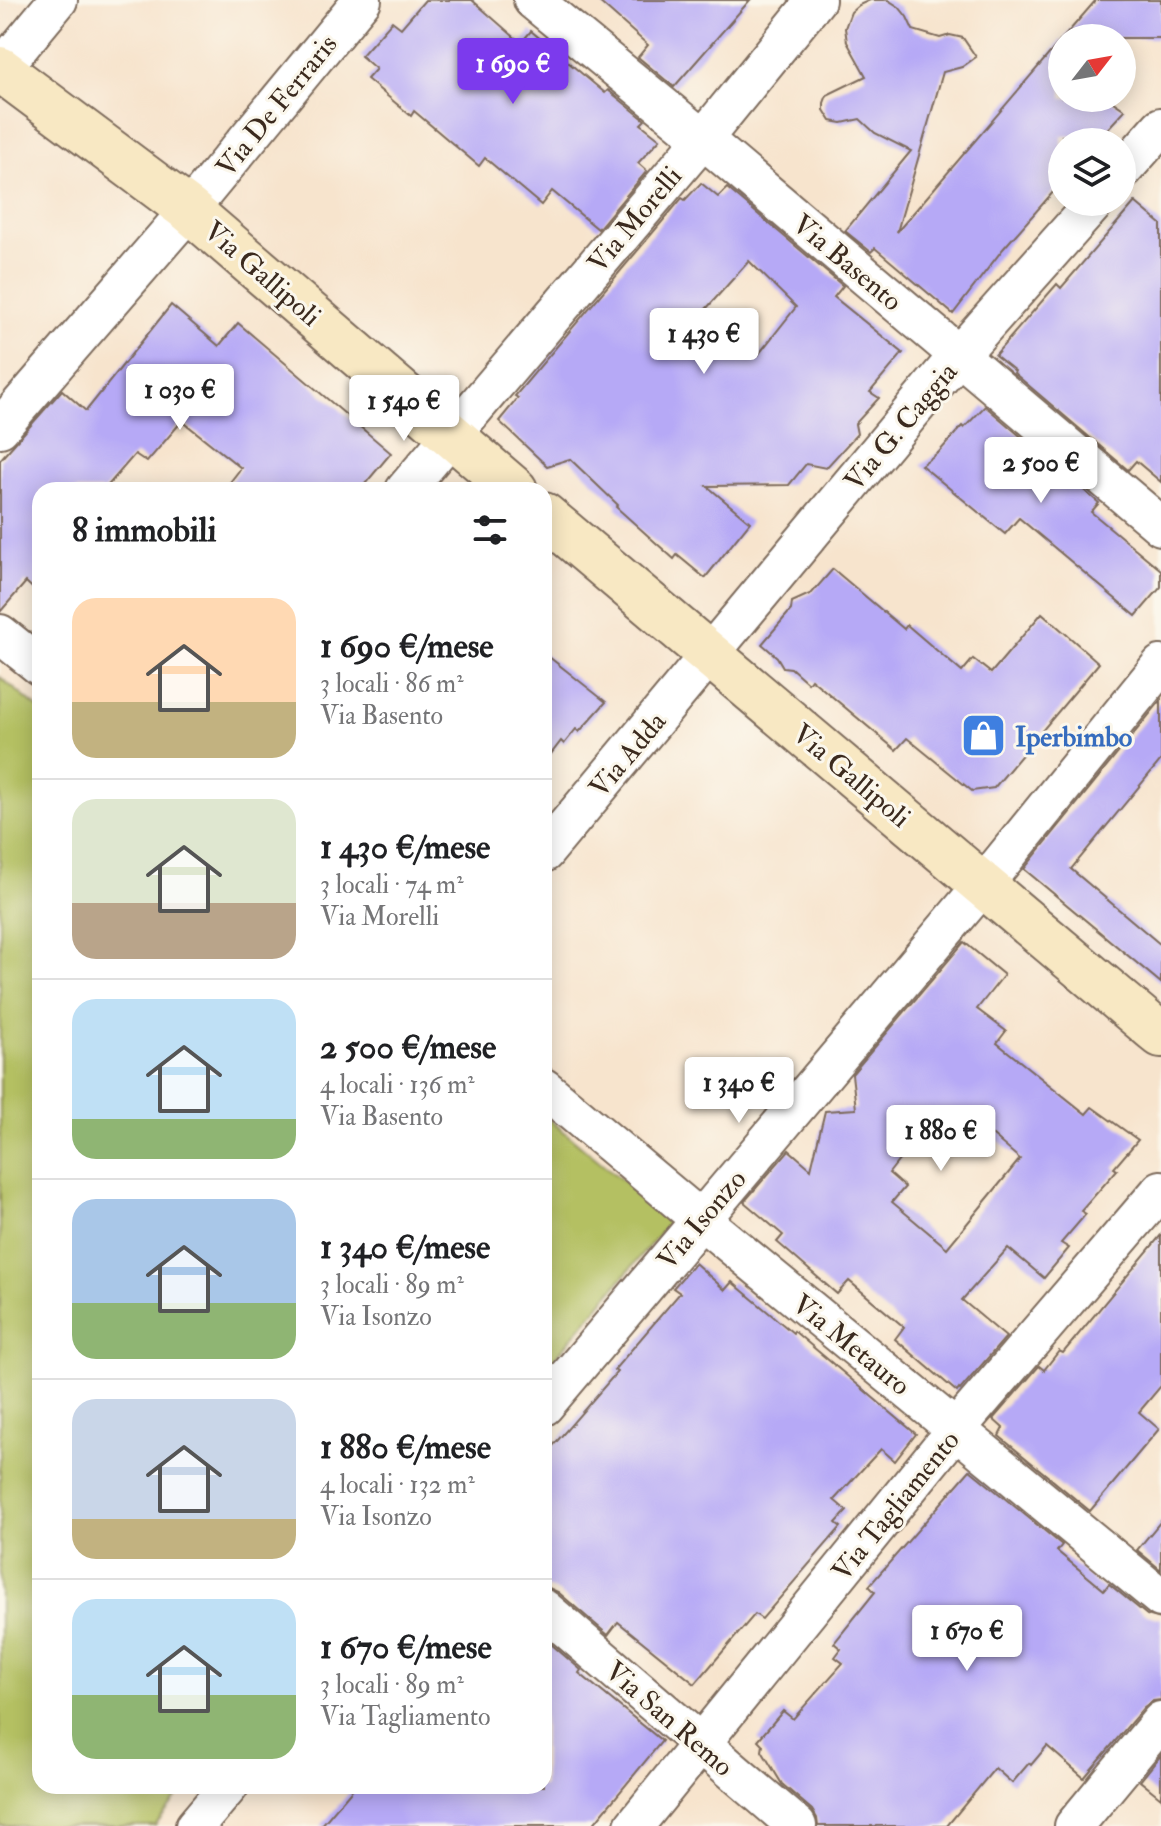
<!DOCTYPE html>
<html lang="it">
<head>
<meta charset="utf-8">
<style>
	body { margin:0; font-family:"IM FELL Double Pica",serif; background:#f6f6f6; color:#202124; height:100vh; display:flex; flex-direction:column; font-size:30px; white-space:nowrap }
	* { box-sizing:border-box; margin:0 }
	p { font-size:26px; color:#757577 }
	.icon { flex:none; width:44px; height:44px; fill:none; stroke:currentColor; stroke-width:2; stroke-linecap:round; stroke-linejoin:round }
	.map { position:relative; flex:1; overflow:hidden }
	.drawer { position:absolute; left:32px; top:482px; width:520px; height:1312px; display:flex; flex-direction:column; background:#fff; border-radius:24px; box-shadow:0 4px 20px #0003 }
	.drawer>* { flex:none }
	.needle { width:52px; rotate:59deg }
	.buttons { position:absolute; left:1048px; top:24px; display:grid; gap:16px }
	.buttons a { display:grid; place-items:center; width:88px; height:88px; border-radius:50%; background:#fff; box-shadow:0 4px 20px #0003; font-size:40px }
	.price { position:absolute; translate:-50% -68px; padding:0 18px; border-radius:8px; background:#fff; color:#222; font-size:26px; line-height:52px; filter:drop-shadow(0 2px 4px #0008) }
	.price::after { content:''; position:absolute; left:50%; top:48px; width:24px; height:18px; margin-left:-12px; background:inherit; clip-path:polygon(0 0,100% 0,50% 100%) }
	.price.active { background:#7c3aed; color:#fff }
	ul { padding:0; list-style:none }
	li { display:flex; align-items:center; gap:24px; height:200px; padding:0 40px }
	li+li { border-top:2px solid #e0e0e0 }
	li span { display:grid; place-items:center; flex:none; width:224px; height:160px; border-radius:24px; color:#555 }
	li>.icon { margin-inline-start:auto }
	span .icon { width:96px; height:96px; fill:#fffc; stroke-width:1 }
	li b { font-size:34px }
	h2 { display:flex; justify-content:space-between; align-items:center; height:96px; padding:0 40px; font-size:34px }
	.map>svg:first-child { display:block }
</style>
</head>
<body>
<div class="map">
<svg width="1161" height="1826" viewBox="0 0 1161 1826">
	<rect width="100%" height="100%" fill="#fbf7ec"/>
	<filter id="ink" filterUnits="userSpaceOnUse"><feTurbulence type="fractalNoise" baseFrequency=".0125" numOctaves="2"/><feDisplacementMap in="SourceGraphic" scale="16" xChannelSelector="R" yChannelSelector="G"/><feConvolveMatrix kernelMatrix="1 2 1 2 8 2 1 2 1" color-interpolation-filters="sRGB"/></filter>
	<filter id="wash" filterUnits="userSpaceOnUse"><feTurbulence type="fractalNoise" baseFrequency=".006" numOctaves="4" result="noise"/><feDisplacementMap in="SourceGraphic" scale="32" xChannelSelector="R" yChannelSelector="G"/><feGaussianBlur stdDeviation="1.8" result="paint"/><feColorMatrix in="noise" values="0 0 0 0 0 0 0 0 0 0 0 0 0 0 0 0 0 1.4 0 .05"/><feComposite in="paint" operator="in"/></filter>
	<g filter="url(#wash)">
		<rect width="100%" height="100%" fill="#f7e4cd"/>
		<g fill="#b4c062" stroke="#787540" stroke-width="2">
			<polygon points="0,677 40,710 40,1786 186,1786 155,1826 0,1826"/>
			<polygon points="544,1115 664,1215 667,1225 544,1371"/>
		</g>
		<g id="blocks">
			<g fill="#b6a9f6" fill-rule="evenodd">
				<polygon points="425,0 472,0 521,43 531,31 605,93 608,90 645,120 641,124 660,139 638,163 647,171 598,229 552,191 541,205 485,158 479,166 414,111 411,116 367,79 376,69 361,56 392,21 401,28"/>
				<polygon points="597,0 750,0 674,87 638,57 648,45"/>
				<polygon points="870,0 888,0 899,7 907,17 913,30 940,38 950,35 963,38 976,57 962,67 943,72 897,232 1062,39 1062,98 1107,98 1125,110 1101,136 1062,136 1062,182 1003,249 953,314 875,248 871,252 845,231 911,151 875,133 860,119 842,123 831,121 824,110 824,103 827,95 866,76 847,42 845,28 851,12 859,5"/>
				<polygon points="1096,0 1161,0 1161,38 1063,38"/>
				<path d="M701,183l17,14 9,-9 116,98 -9,11 69,56 -33,39 9,6 -24,26 2,10 -31,34 -20,-4 -17,21 -82,1 43,36 -45,56 -28,-23 -3,4 -58,-52 2,-2 -48,-46 -23,7 -48,-45 19,-23 -3,-2 167,-198 3,2zM749,261l47,46 -38,48 -52,-46z"/>
				<polygon points="1135,202 1161,224 1161,482 1136,461 1128,470 1014,373 1015,371 995,355 1057,284 1061,288"/>
				<polygon points="171,305 219,346 238,323 391,453 360,490 224,490 241,468 182,421 147,462 135,454 104,490 40,490 40,595 26,582 0,612 0,460 62,390 86,411"/>
				<polygon points="985,406 1099,503 1091,512 1161,570 1161,587 1136,616 1019,518 1005,534 921,465 939,452 962,426 964,428"/>
				<polygon points="833,569 904,629 907,625 962,672 973,659 991,673 1042,613 1099,663 994,788 972,791 907,738 896,750 811,679 808,683 791,668 783,667 777,657 762,644 791,610 792,602 812,593"/>
				<polygon points="544,653 606,702 579,732 576,729 564,744 561,741 544,763"/>
				<polygon points="1161,700 1161,760 1071,869 1161,945 1161,983 1024,869"/>
				<path d="M964,942l40,33 -27,34 29,22 -9,12 89,71 6,-7 46,33 -24,28 3,2 -36,41 5,3 -25,29 8,5 -25,30 -36,-30 -46,52 44,37 -46,53 -1,-1 -2,3 -62,-53 9,-12 -55,-46 -12,13 -60,-52 6,-7 -39,-33 45,-52 22,19 14,-58 31,-2 -4,-35zM965,1112l55,47 -73,89 -55,-46 13,-15 -16,-14 46,-59 18,12z"/>
				<polygon points="1161,1235 1161,1386 1139,1412 1159,1429 1090,1511 999,1436 1003,1428 993,1419 1039,1366 1044,1370 1059,1351 1063,1353"/>
				<polygon points="695,1263 725,1290 732,1282 793,1333 794,1331 916,1434 895,1461 881,1449 834,1500 847,1511 836,1523 841,1527 762,1619 755,1614 695,1684 618,1622 608,1635 558,1592 549,1588 544,1588 544,1456 617,1372 614,1370 680,1293 673,1288"/>
				<polygon points="970,1470 1062,1545 1057,1551 1104,1590 1109,1584 1147,1615 1161,1619 1161,1700 1153,1701 1144,1707 1084,1778 1047,1746 1031,1765 1029,1763 1012,1783 995,1768 947,1826 818,1826 817,1818 812,1810 782,1784 762,1751 763,1745 758,1740 783,1711 793,1719 843,1663 835,1657 841,1649 834,1643 875,1592 869,1586"/>
				<polygon points="1161,1521 1161,1570 1137,1550"/>
				<polygon points="544,1638 581,1670 579,1673 662,1741 592,1826 321,1826 355,1786 544,1786"/>
				<polygon points="1161,1755 1161,1798 1140,1781"/>
			</g>
		</g>
	</g>
	<g filter="url(#ink)">
		<use href="#blocks" fill-opacity="0" stroke="#7d6b5b" stroke-width="2"/>
		<g fill="none" stroke-linecap="round" stroke-linejoin="round">
			<defs>
				<g id="minor">
					<polyline points="533,0 703,139 1161,526"/>
					<polyline points="1,69 58,0"/>
					<polyline points="1122,171 1161,127"/>
					<polyline points="0,428 189,210 362,0"/>
					<polyline points="405,490 703,139 816,0"/>
					<polyline points="0,634 40,666"/>
					<polyline points="544,853 958,356 1095,202"/>
					<polyline points="544,1088 700,1219 1161,1598"/>
					<polyline points="544,1406 983,885 1161,665"/>
					<polyline points="544,1609 797,1826"/>
					<polyline points="195,1826 229,1786"/>
					<polyline points="634,1826 956,1429 1161,1190"/>
					<polyline points="1074,1826 1161,1721"/>
				</g>
				<g id="secondary">
					<polyline points="0,69 189,210 515,490"/>
					<polyline points="544,515 1161,1035"/>
				</g>
			</defs>
			<use href="#minor" stroke="#7d6b5b" stroke-width="42"/>
			<use href="#secondary" stroke="#7d6b5b" stroke-width="48"/>
			<use href="#minor" stroke="#fff" stroke-width="38"/>
			<use href="#secondary" stroke="#f8e8c3" stroke-width="44"/>
		</g>
	</g>
	<defs>
		<symbol id="shop-square" viewBox="-11 -11 22 22"><rect x="-9" y="-9" width="18" height="18" rx="4" fill="#3f7fe0" stroke="#fbf7ec"/><path d="M-5-2.5h2.3a2.7 3.5 0 0 1 5.4 0H5L5.5 6h-11ZM-1.5-2.5h3a1.5 2.3 0 0 0-3 0Z" fill="#fff"/></symbol>
	</defs>
	<g fill-rule="evenodd">
		<use href="#shop-square" x="958" y="710" width="51" height="51"/>
	</g>
	<g text-anchor="middle" stroke-width="6" stroke-linejoin="round" paint-order="stroke">
		<g font-size="28" fill="#3b2a1e" stroke="#fbf7ec">
			<text transform="translate(276 105) rotate(-51)" y="10">Via De Ferraris</text>
			<text transform="translate(634 219) rotate(-50)" y="10">Via Morelli</text>
			<text transform="translate(848 262) rotate(40)" y="10">Via Basento</text>
			<text transform="translate(263 273) rotate(41)" y="10">Via Gallipoli</text>
			<text transform="translate(900 426) rotate(-50)" y="10">Via G. Caggia</text>
			<text transform="translate(627 754) rotate(-50)" y="10">Via Adda</text>
			<text transform="translate(852 775) rotate(40)" y="10">Via Gallipoli</text>
			<text transform="translate(701 1219) rotate(-50)" y="10">Via Isonzo</text>
			<text transform="translate(852 1344) rotate(39)" y="10">Via Metauro</text>
			<text transform="translate(895 1505) rotate(-51)" y="10">Via Tagliamento</text>
			<text transform="translate(670 1718) rotate(41)" y="10">Via San Remo</text>
		</g>
		<g font-size="28" font-weight="bold" fill="#366cbe" stroke="#fbf7ec" text-anchor="start">
			<text x="1015" y="746">Iperbimbo</text>
		</g>
	</g>
</svg>
<div class="buttons">
<a><svg class="needle" viewBox="-14 -14 28 28"><path d="M0-13l5 13h-10z" fill="#e53935"/><path d="M0 13l5-13h-10z" fill="#757577"/></svg></a>
<a><svg class="icon" aria-label="layers" viewBox="0 0 24 24"><path d="M12 4l9 5-9 5-9-5zM3 14l9 5 9-5"/></svg></a>
</div>
<b class="price active" style="left:513px;top:106px">1 690 €</b>
<b class="price" style="left:704px;top:376px">1 430 €</b>
<b class="price" style="left:180px;top:432px">1 030 €</b>
<b class="price" style="left:404px;top:443px">1 540 €</b>
<b class="price" style="left:1041px;top:505px">2 500 €</b>
<b class="price" style="left:739px;top:1125px">1 340 €</b>
<b class="price" style="left:941px;top:1173px">1 880 €</b>
<b class="price" style="left:967px;top:1673px">1 670 €</b>
<section class="drawer">
<h2>8 immobili<svg class="icon" aria-label="filters" viewBox="0 0 24 24"><path d="M4 7h16M4 17h16"/><circle cx="9" cy="7" r="2"/><circle cx="15" cy="17" r="2"/></svg></h2>
<ul>
<li><span style="background:linear-gradient(#ffd9b3 65%,#c2b280 0)"><svg class="icon" aria-label="home" viewBox="0 0 24 24"><path d="M3 11l9-7 9 7M6 9v11h12V9"/></svg></span><div><b>1 690 €/mese</b><p>3 locali · 86 m²</p><p>Via Basento</p></div></li>
<li><span style="background:linear-gradient(#dfe7d0 65%,#b9a48a 0)"><svg class="icon" aria-label="home" viewBox="0 0 24 24"><path d="M3 11l9-7 9 7M6 9v11h12V9"/></svg></span><div><b>1 430 €/mese</b><p>3 locali · 74 m²</p><p>Via Morelli</p></div></li>
<li><span style="background:linear-gradient(#bfe0f5 75%,#8fb573 0)"><svg class="icon" aria-label="home" viewBox="0 0 24 24"><path d="M3 11l9-7 9 7M6 9v11h12V9"/></svg></span><div><b>2 500 €/mese</b><p>4 locali · 136 m²</p><p>Via Basento</p></div></li>
<li><span style="background:linear-gradient(#a9c7e8 65%,#8fb573 0)"><svg class="icon" aria-label="home" viewBox="0 0 24 24"><path d="M3 11l9-7 9 7M6 9v11h12V9"/></svg></span><div><b>1 340 €/mese</b><p>3 locali · 89 m²</p><p>Via Isonzo</p></div></li>
<li><span style="background:linear-gradient(#c9d6e8 75%,#c2b280 0)"><svg class="icon" aria-label="home" viewBox="0 0 24 24"><path d="M3 11l9-7 9 7M6 9v11h12V9"/></svg></span><div><b>1 880 €/mese</b><p>4 locali · 132 m²</p><p>Via Isonzo</p></div></li>
<li><span style="background:linear-gradient(#bfe0f5 60%,#8fb573 0)"><svg class="icon" aria-label="home" viewBox="0 0 24 24"><path d="M3 11l9-7 9 7M6 9v11h12V9"/></svg></span><div><b>1 670 €/mese</b><p>3 locali · 89 m²</p><p>Via Tagliamento</p></div></li>
</ul>
</section>
</div>
</body>
</html>
